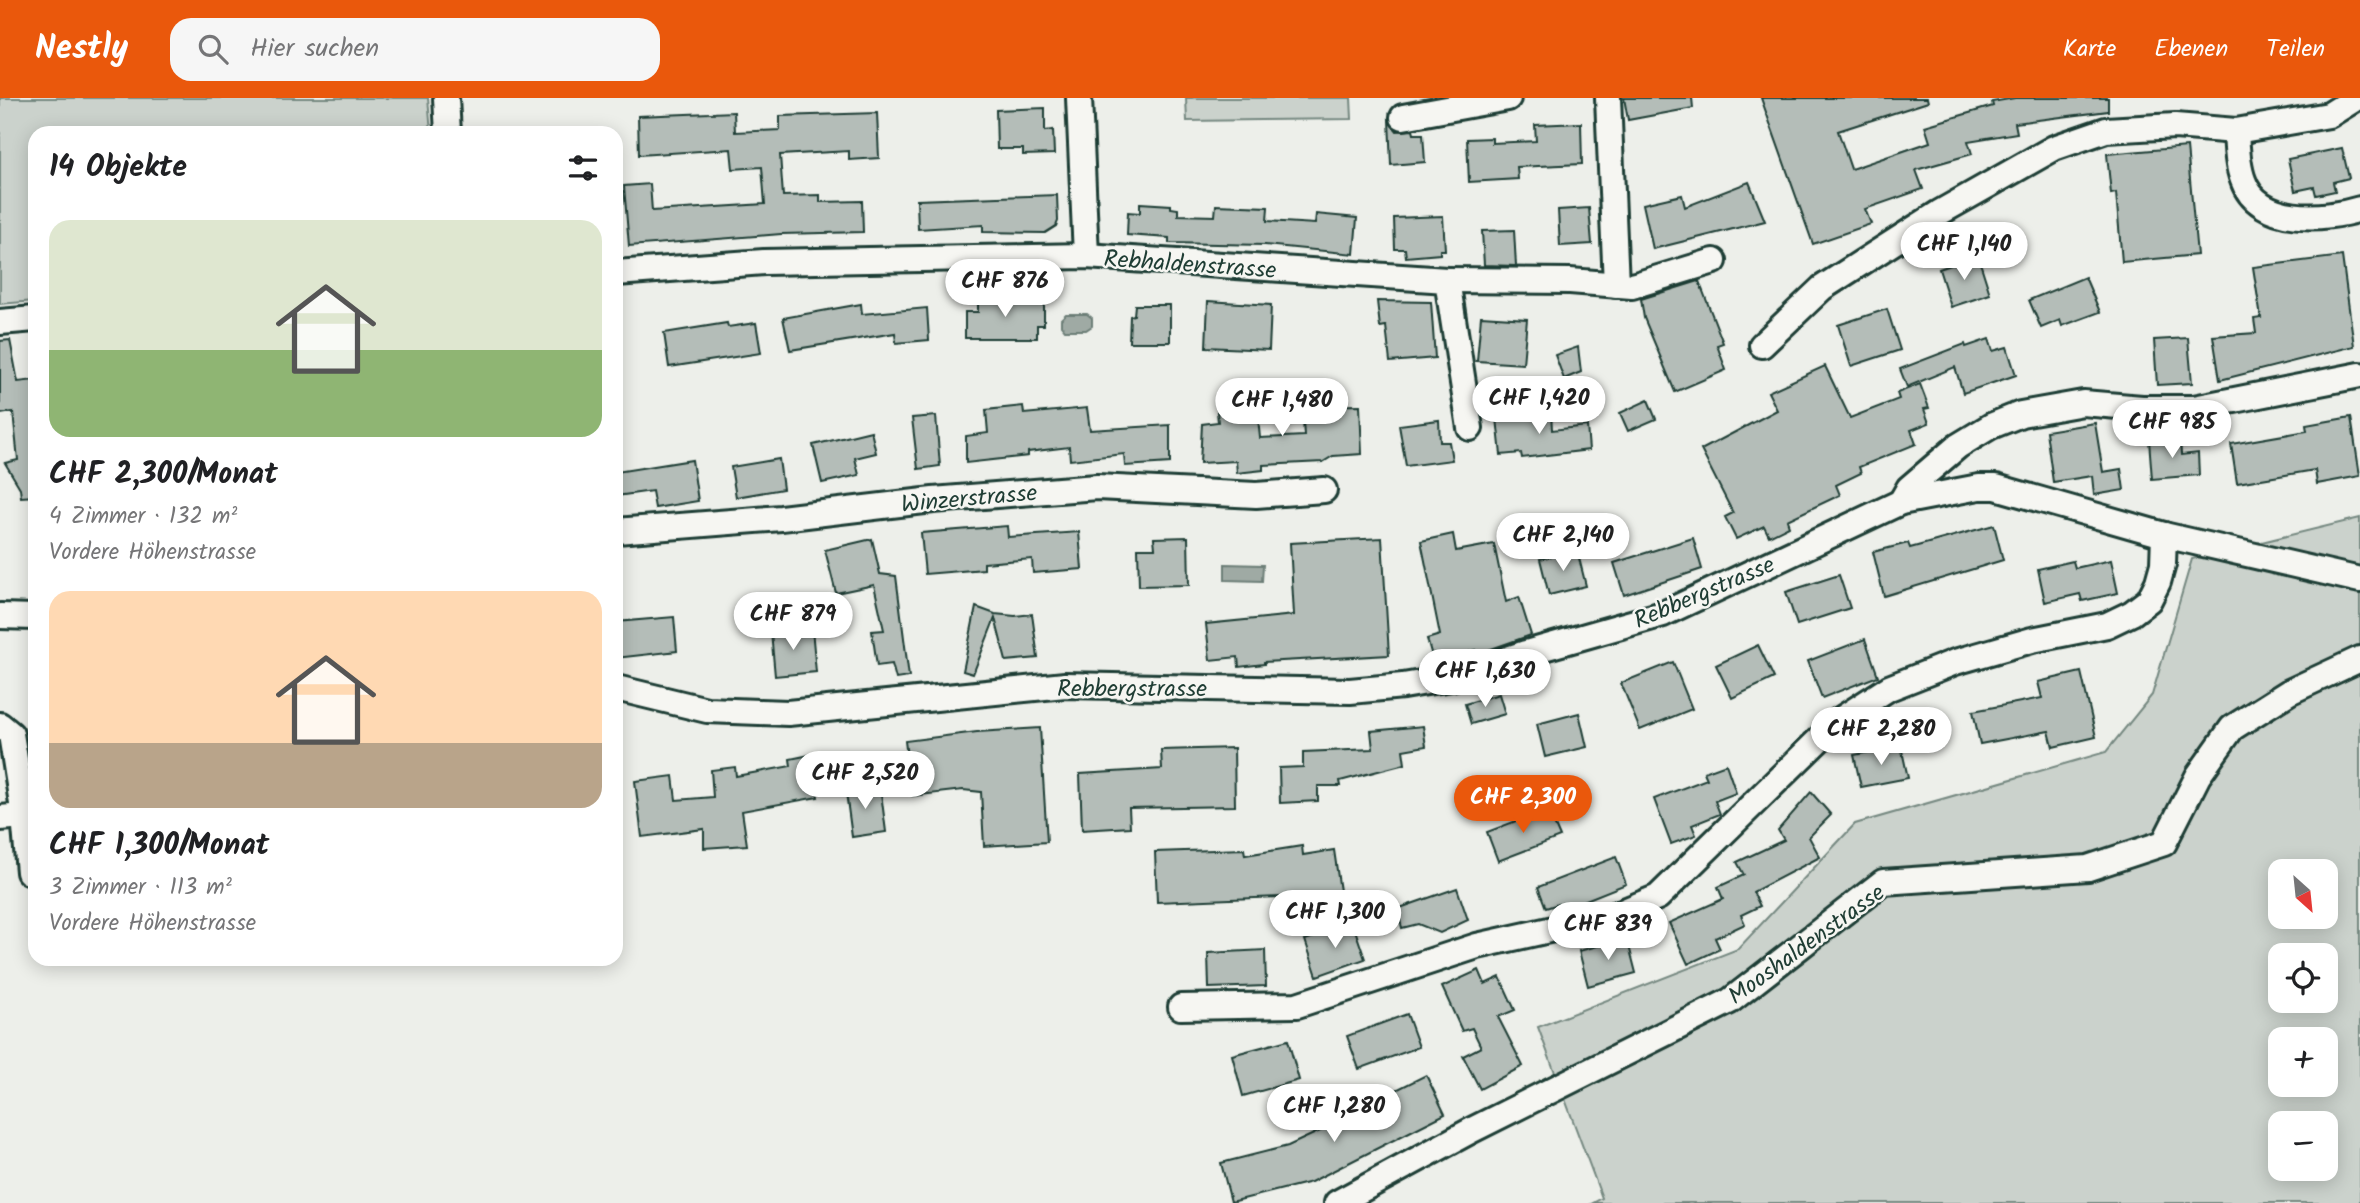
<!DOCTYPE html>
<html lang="de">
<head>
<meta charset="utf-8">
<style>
	body { margin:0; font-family:Kalam,sans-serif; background:#f6f6f6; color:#202124; height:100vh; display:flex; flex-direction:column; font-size:26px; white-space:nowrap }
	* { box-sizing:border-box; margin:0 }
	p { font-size:23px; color:#757577 }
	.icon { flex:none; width:38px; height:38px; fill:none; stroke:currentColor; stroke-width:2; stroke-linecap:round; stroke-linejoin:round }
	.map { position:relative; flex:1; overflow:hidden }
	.details { position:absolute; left:28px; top:28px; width:595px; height:840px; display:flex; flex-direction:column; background:#fff; border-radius:21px; box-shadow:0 4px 18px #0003 }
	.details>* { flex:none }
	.needle { width:46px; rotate:153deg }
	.buttons { position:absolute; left:2268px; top:761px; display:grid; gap:14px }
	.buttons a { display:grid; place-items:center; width:70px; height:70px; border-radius:14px; background:#fff; box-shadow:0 4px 18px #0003; font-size:35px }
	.price { position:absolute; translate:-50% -60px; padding:0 16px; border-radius:24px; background:#fff; color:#222; font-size:23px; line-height:46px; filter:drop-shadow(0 2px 4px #0008) }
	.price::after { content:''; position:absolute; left:50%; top:42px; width:21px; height:16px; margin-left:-10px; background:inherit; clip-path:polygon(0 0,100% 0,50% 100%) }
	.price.current { background:#ea580c; color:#fff }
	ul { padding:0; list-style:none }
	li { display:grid; align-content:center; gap:14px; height:371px; padding:0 21px }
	li span { display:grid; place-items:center; height:217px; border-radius:21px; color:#555 }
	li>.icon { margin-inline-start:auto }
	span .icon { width:126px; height:126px; fill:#fffc; stroke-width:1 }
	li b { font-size:30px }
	h2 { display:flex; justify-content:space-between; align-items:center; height:84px; padding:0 21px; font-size:30px }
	header { display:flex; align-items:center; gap:42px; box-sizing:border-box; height:98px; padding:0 35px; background:#ea580c; color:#fff }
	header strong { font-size:33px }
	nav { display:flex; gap:38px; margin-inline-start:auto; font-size:24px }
	.search { width:490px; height:63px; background:#f6f6f6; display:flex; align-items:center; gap:18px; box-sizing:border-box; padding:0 24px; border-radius:21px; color:#757577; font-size:26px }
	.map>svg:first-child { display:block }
</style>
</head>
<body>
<header>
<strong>Nestly</strong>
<div class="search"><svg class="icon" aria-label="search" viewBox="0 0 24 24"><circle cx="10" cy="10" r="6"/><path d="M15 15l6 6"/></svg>Hier suchen</div>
<nav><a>Karte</a><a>Ebenen</a><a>Teilen</a></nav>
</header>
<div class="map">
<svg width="2360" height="1105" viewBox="0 0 2360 1105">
	<rect width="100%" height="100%" fill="#edefea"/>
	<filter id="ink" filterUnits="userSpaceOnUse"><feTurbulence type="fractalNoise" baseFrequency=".0143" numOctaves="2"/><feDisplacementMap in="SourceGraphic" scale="14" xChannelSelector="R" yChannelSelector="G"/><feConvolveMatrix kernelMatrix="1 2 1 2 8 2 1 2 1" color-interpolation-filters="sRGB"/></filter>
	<g filter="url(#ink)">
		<g fill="#cbd2cc" stroke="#758880" stroke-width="2" fill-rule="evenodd">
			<polygon points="0,0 428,0 431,35 35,35 35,203 0,206"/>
			<polygon points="1186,0 1351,0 1352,21 1187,23"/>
			<path d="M2360,420v685h-767l9,-5 -64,-171 200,-78 117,-125 251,-72 46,-57 40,-136zM2280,774h46v45h-46zM2280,858h46v45h-46zM2280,942h46v45h-46zM2280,1026h46v45h-46z"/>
		</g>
		<g fill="#9faaa4" stroke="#6c7e77" stroke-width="2">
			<polygon points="1066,216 1087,216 1092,220 1092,228 1086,232 1065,232 1061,227 1061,221"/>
			<polygon points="1225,466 1263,467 1262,483 1225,482"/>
		</g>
		<g fill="#b4bdb8" stroke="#1f3d34" stroke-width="2">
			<polygon points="1624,0 1692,0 1693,10 1628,22"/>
			<polygon points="1761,0 1927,0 1928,4 1838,33 1851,71 1930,44 1925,28 1993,8 1992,4 2015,0 2108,0 2108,13 2015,25 2017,35 1968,43 1972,56 1916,72 1923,91 1865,111 1871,126 1813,146"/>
			<polygon points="1045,10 1045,33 1053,32 1054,56 1023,57 1023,51 997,51 996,12"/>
			<polygon points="734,14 735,34 780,32 780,18 877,15 879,60 849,62 849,53 780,57 783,98 820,97 820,104 862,103 863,134 781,136 629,148 624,88 650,86 652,113 765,106 762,69 733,71 731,51 639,57 638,18"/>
			<polygon points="1389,22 1397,33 1413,32 1414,36 1423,36 1425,64 1391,67"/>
			<polygon points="1581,25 1582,66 1517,69 1518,81 1469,84 1467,41 1492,40 1492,45 1536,43 1535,27"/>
			<polygon points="2187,49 2197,157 2122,164 2116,95 2111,96 2107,56"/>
			<polygon points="2342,50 2349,80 2333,84 2335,93 2316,97 2314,89 2295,93 2288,61"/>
			<polygon points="1749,84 1765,123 1653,151 1643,106 1682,97 1685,109"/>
			<polygon points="1057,97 1058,123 1056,128 1045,135 983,134 983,127 918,131 917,102"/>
			<polygon points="1140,105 1171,107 1171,110 1178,111 1178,117 1215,118 1216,107 1268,109 1267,123 1315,126 1316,116 1357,120 1354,156 1265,147 1169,145 1169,140 1127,137 1128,114 1140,115"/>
			<polygon points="1589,110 1592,146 1560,148 1558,112"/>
			<polygon points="1443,118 1445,152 1440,152 1440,156 1406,159 1405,151 1395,151 1394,120"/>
			<polygon points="1514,132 1516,168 1484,167 1482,133"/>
			<polygon points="1978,158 1990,196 1951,209 1939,171"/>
			<polygon points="2342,158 2354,248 2220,282 2213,238 2256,235 2254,221 2261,220 2253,169"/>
			<polygon points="2085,179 2100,214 2062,228 2060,222 2041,230 2029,202"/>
			<polygon points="1699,183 1723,245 1717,247 1726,272 1675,294 1644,220 1641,201"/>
			<polygon points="1044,201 1044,227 1037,227 1037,240 965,240 965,214 978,214 978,202"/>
			<polygon points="1208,203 1271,207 1269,252 1206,249"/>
			<polygon points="1377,203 1431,204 1435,260 1390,264 1386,228 1380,229"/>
			<polygon points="861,206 862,216 927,210 929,242 896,245 895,235 790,252 783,220"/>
			<polygon points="1135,207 1170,207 1170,244 1129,244 1130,218 1134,217"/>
			<polygon points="1887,211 1900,252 1851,268 1838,227"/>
			<polygon points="1481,218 1527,221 1523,266 1477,263"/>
			<polygon points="727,225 728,229 756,225 761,255 669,269 664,235"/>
			<polygon points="2188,240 2192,285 2157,287 2154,242"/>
			<polygon points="1989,241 1993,253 2007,249 2016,277 1963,295 1955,269 1907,289 1900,271 1965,246 1966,249"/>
			<polygon points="10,242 18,284 35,282 35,398 21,399 20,390 5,365 18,362 13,314 0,316 0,243"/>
			<polygon points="1578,249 1581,274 1564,281 1555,257"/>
			<polygon points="1825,268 1850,320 1899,301 1897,295 1920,286 1929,310 1924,311 1929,325 1911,332 1916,346 1859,369 1861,375 1836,387 1840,397 1787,422 1789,428 1769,438 1764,428 1736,441 1725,419 1733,415 1701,352 1777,312 1768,294"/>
			<polygon points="1648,302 1656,321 1628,333 1620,315"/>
			<polygon points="1360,307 1362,356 1333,358 1323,364 1263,367 1263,372 1237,375 1236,363 1200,365 1202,326 1218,324 1217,314 1257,310 1260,340 1304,338 1302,308"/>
			<polygon points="1023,308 1024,316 1087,310 1090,332 1170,327 1170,365 1125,368 1124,356 1070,362 1069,349 1028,354 1028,358 966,365 966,338 988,335 986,312"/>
			<polygon points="1551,314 1552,332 1587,328 1589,352 1522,360 1521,355 1501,357 1497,320"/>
			<polygon points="936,318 940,368 918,371 912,320"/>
			<polygon points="2351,319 2360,378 2317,386 2315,372 2237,385 2231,346 2307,333 2306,327"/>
			<polygon points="1439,322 1440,344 1449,344 1452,362 1406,368 1399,327"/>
			<polygon points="2095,325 2103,374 2121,371 2124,392 2094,397 2092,378 2053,384 2046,333"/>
			<polygon points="871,333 876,355 855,360 859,377 822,385 813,347"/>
			<polygon points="2180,340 2181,357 2198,355 2199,377 2152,381 2149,342"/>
			<polygon points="779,361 783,391 736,399 731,369"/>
			<polygon points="692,362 698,403 655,410 652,393 616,398 616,374"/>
			<polygon points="1994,427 2003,462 1884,498 1873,454 1908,445 1910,450"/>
			<polygon points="1007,428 1008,439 1079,434 1082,471 1033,475 1032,461 984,465 984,471 925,476 921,435"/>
			<polygon points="1453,436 1456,453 1494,446 1506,504 1519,499 1531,537 1477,556 1475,552 1434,565 1427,541 1440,537 1421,443"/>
			<polygon points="1188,439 1189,487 1139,488 1138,450 1155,450 1154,440"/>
			<polygon points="1382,440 1389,557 1264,564 1264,566 1239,569 1238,559 1210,562 1206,526 1294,517 1290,445"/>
			<polygon points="1693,440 1702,471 1624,497 1614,465"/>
			<polygon points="872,441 880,476 896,478 909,579 896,581 892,566 877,568 872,533 884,532 874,487 836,495 825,452"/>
			<polygon points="1577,452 1586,488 1549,497 1540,461"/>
			<polygon points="2111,462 2118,495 2082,503 2080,496 2045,504 2038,471 2073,463 2075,470"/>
			<polygon points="1839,477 1850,510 1797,527 1786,494"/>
			<polygon points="976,509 995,516 1015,518 1032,516 1038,560 1006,563 995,520 973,576 963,573"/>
			<polygon points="674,519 677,553 616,560 616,524"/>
			<polygon points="812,531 816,574 775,578 771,534"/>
			<polygon points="1865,541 1878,578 1822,600 1808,563"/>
			<polygon points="1758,547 1774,580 1732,600 1716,567"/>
			<polygon points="1673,564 1692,611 1640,632 1621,585"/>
			<polygon points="2081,574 2096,639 2053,649 2049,633 1980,646 1973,613 2042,600 2038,584"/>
			<polygon points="1499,596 1505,616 1471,626 1465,606"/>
			<polygon points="1579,615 1587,649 1545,659 1537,626"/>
			<polygon points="1423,628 1426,648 1403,652 1405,666 1340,683 1341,688 1318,688 1318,703 1280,705 1279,670 1303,669 1303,654 1373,651 1371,633"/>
			<polygon points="1040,630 1047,744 984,748 981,694 963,692 912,698 905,643 977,634"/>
			<polygon points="1901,648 1908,680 1861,689 1854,657"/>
			<polygon points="1234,650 1235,708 1129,710 1130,729 1082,732 1080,676 1162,671 1161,652"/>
			<polygon points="810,657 818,699 742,713 747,747 704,750 704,731 642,739 635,683 673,678 676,702 713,699 711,672 735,669 736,678 791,668 790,661"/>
			<polygon points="1726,666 1736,695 1715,703 1720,716 1692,727 1696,737 1671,746 1654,701 1707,681 1704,674"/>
			<polygon points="866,684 868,697 881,695 886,734 852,739 845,687"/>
			<polygon points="1811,694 1831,717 1809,739 1820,759 1753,794 1760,808 1741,817 1745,826 1715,840 1720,851 1688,866 1669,825 1723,801 1718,789 1744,777 1737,764 1784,742 1778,732"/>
			<polygon points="1548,711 1560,739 1498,763 1487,734"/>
			<polygon points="1302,748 1303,757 1334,752 1340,793 1281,802 1281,799 1157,804 1155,754 1244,751 1245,757"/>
			<polygon points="1616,759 1626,786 1561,812 1558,806 1546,810 1538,789"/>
			<polygon points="1457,790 1468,822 1440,835 1418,826 1402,830 1397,811"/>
			<polygon points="1353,826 1365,861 1317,878 1305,842"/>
			<polygon points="1627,840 1636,875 1588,888 1579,853"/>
			<polygon points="1265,852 1266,888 1209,890 1208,855"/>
			<polygon points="1479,872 1485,886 1500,879 1515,912 1498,919 1523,968 1480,991 1463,958 1481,949 1472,930 1462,933 1442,889"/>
			<polygon points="1407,916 1419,949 1359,971 1347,938"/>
			<polygon points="1288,942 1299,982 1243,998 1232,957"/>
			<polygon points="1426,977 1445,1016 1311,1084 1231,1104 1221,1065 1288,1048 1378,1006 1376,1002"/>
		</g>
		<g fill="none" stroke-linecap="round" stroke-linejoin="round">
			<defs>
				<g id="minor">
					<polyline points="446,0 448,35"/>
					<polyline points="1079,0 1086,158"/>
					<polyline points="1608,0 1616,187"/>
					<path d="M2356,0l-27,17 -93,16c1,16 1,33 7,49 15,45 82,40 117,29"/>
					<polyline points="1403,19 1508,0"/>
					<polyline points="616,175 764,164 1086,158 1447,182 1470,330"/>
					<polyline points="1447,182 1570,183 1632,188 1714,163"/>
					<polyline points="0,224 35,221"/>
					<polyline points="1762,247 1822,190 1939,115 2054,50 2106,32 2175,28 2236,33"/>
					<polyline points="1901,404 1909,390 1958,348 1991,328 2021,316 2083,305 2142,310 2194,310 2360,277"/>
					<polyline points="616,433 781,420 933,402 1097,389 1256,397 1324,392"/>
					<polyline points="0,518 35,519"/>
					<polyline points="616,590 707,612 788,615 1065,587 1350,593 1403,588 1451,580 1526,555 1663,516 1901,404 1979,389 1996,389 2164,437 2360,482"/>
					<polyline points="0,627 11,636 24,718 29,774"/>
					<polyline points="0,720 24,718"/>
					<polyline points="1181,909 1297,907 1477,848 1612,818 1658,799 1838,623 1889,590 1955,564 2032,542 2107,527 2132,515 2149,502 2158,484 2163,466 2164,437"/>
					<polyline points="1337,1105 1472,1032 1730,903 1883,784 2088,770 2164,745 2198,678 2232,630 2289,594 2360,561"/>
				</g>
			</defs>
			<use href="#minor" stroke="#1f3d34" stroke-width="30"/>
			<use href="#minor" stroke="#f6f6f2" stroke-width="24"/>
		</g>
	</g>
	<g text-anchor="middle" stroke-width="5" stroke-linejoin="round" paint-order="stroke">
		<g font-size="24" fill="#1f3d34" stroke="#f6f6f2">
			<text transform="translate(1190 166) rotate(4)" y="8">Rebhaldenstrasse</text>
			<text transform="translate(969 400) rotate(-5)" y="8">Winzerstrasse</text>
			<text transform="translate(1704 494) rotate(-23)" y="8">Rebbergstrasse</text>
			<text x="1132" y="598">Rebbergstrasse</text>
			<text transform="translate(1806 846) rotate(-36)" y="8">Mooshaldenstrasse</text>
		</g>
	</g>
</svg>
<div class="buttons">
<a><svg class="needle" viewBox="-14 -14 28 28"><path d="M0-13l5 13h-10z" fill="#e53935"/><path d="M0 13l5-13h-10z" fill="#757577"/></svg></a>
<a><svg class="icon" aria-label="locate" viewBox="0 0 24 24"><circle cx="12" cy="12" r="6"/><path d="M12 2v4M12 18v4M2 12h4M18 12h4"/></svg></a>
<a>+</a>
<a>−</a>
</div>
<b class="price" style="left:1964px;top:184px">CHF 1,140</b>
<b class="price" style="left:1005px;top:221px">CHF 876</b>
<b class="price" style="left:1539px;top:338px">CHF 1,420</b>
<b class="price" style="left:1282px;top:340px">CHF 1,480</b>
<b class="price" style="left:2172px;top:362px">CHF 985</b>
<b class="price" style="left:1563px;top:475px">CHF 2,140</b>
<b class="price" style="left:793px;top:554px">CHF 879</b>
<b class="price" style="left:1485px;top:611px">CHF 1,630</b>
<b class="price" style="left:1881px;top:669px">CHF 2,280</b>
<b class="price" style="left:865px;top:713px">CHF 2,520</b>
<b class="price current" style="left:1523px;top:737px">CHF 2,300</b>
<b class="price" style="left:1335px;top:852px">CHF 1,300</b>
<b class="price" style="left:1608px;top:864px">CHF 839</b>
<b class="price" style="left:1334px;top:1046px">CHF 1,280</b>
<section class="details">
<h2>14 Objekte<svg class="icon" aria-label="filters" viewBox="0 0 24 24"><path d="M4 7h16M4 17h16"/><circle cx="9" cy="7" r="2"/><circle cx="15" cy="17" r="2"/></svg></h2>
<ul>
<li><span style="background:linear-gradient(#dfe7d0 60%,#8fb573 0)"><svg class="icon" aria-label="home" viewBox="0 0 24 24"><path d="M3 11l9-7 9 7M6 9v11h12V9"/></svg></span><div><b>CHF 2,300/Monat</b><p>4 Zimmer · 132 m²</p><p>Vordere Höhenstrasse</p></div></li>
<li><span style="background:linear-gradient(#ffd9b3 70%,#b9a48a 0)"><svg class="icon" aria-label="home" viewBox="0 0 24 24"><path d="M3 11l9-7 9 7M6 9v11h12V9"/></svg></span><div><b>CHF 1,300/Monat</b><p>3 Zimmer · 113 m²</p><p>Vordere Höhenstrasse</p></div></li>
</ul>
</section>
</div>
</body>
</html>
